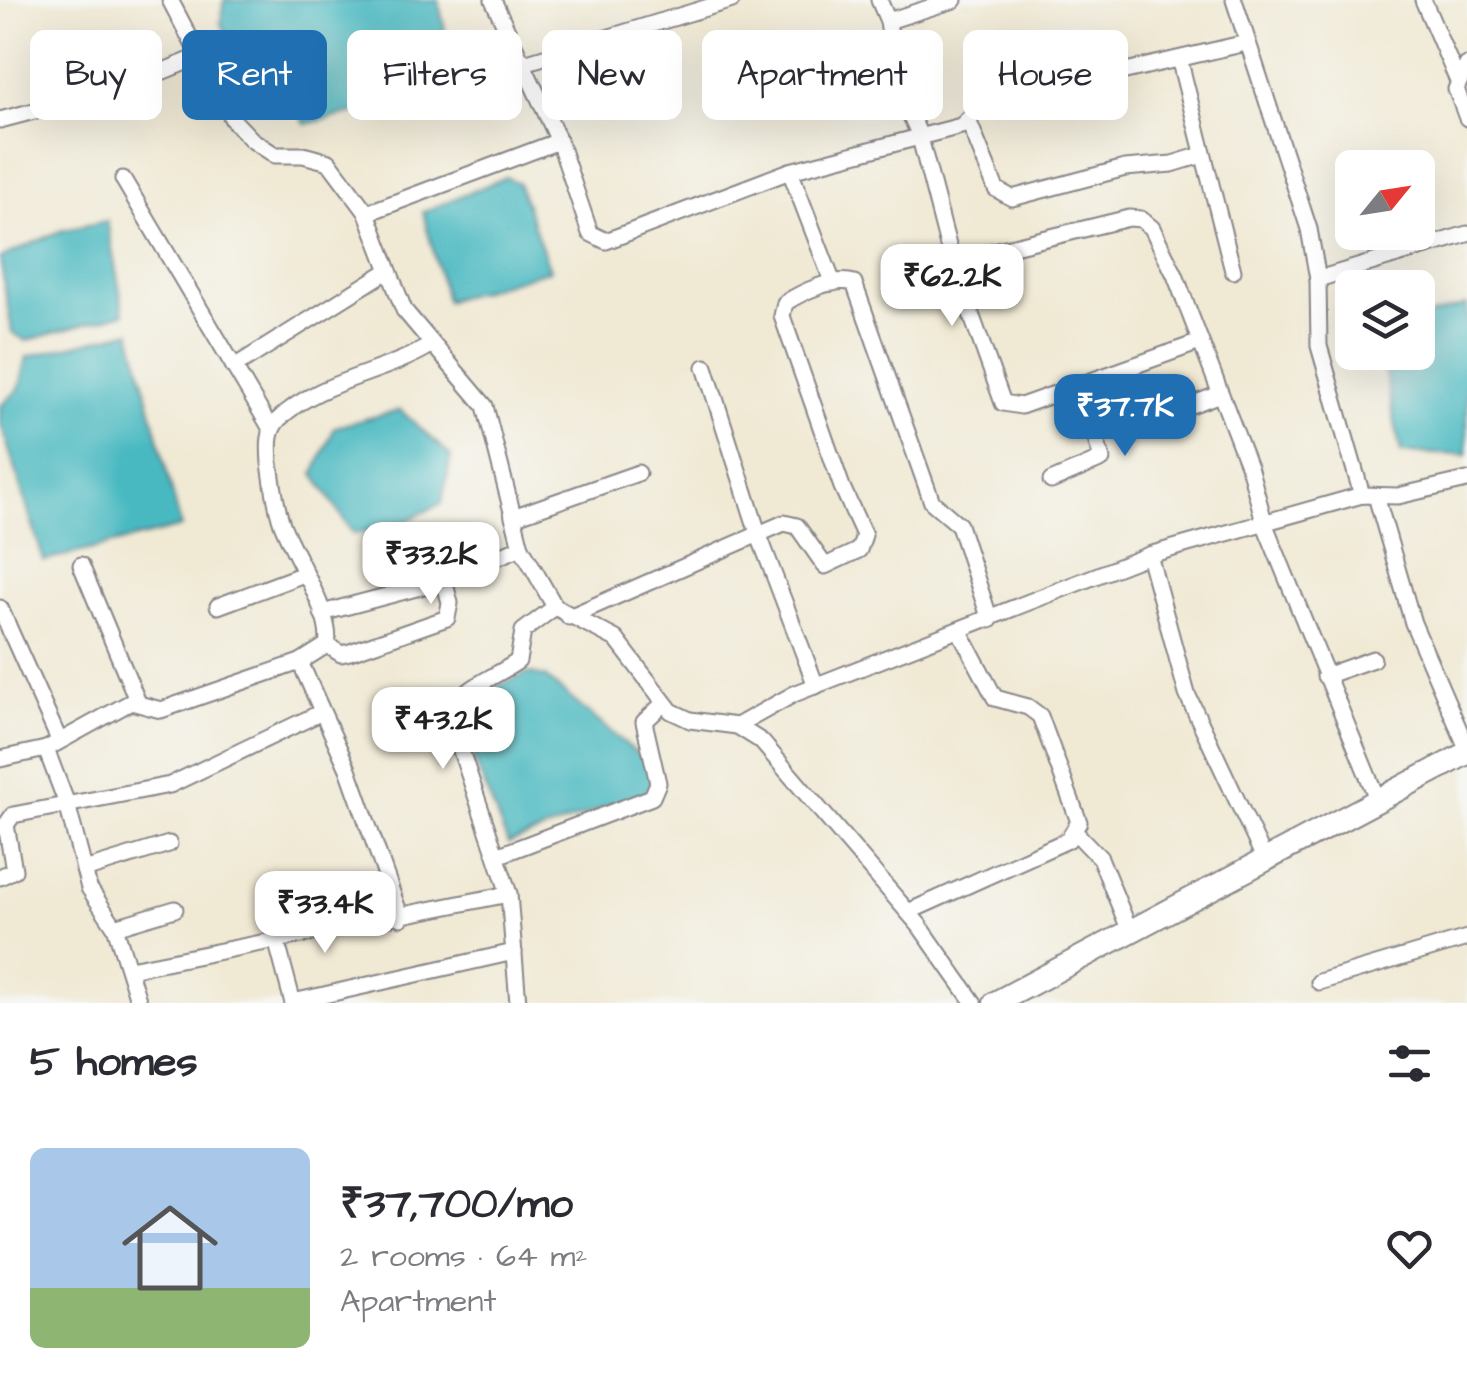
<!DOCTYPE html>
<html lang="en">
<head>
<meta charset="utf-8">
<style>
	body { margin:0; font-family:"Architects Daughter",sans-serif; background:#f7f7f7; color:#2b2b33; height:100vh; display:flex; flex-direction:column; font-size:38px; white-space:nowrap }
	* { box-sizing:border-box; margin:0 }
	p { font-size:32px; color:#7c7c81 }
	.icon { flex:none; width:55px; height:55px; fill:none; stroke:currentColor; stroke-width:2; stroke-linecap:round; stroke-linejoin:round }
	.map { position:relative; height:1003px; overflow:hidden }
	.details { display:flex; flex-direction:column; background:#fff; flex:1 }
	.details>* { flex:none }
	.guide { position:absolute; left:30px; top:30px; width:1408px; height:90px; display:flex; gap:20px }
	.needle { width:65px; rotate:60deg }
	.fabs { position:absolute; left:1335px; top:150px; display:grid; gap:20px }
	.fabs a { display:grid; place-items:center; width:100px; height:100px; border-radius:15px; background:#fff; box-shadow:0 10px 40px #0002; font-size:50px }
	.price { position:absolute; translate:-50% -85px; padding:0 22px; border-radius:20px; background:#fff; color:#222; font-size:32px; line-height:65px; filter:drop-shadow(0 2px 5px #0008) }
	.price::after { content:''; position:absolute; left:50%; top:60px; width:30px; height:22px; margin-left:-15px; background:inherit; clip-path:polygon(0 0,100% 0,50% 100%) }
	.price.active { background:#1f6fb2; color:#fff }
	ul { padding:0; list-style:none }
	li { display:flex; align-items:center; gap:30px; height:250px; padding:0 30px }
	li+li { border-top:2px solid #e1e1e2 }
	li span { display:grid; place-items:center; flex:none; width:280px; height:200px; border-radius:15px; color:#555 }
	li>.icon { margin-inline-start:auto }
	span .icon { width:120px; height:120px; fill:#fffc; stroke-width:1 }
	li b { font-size:42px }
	h2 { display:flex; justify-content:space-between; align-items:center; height:120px; padding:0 30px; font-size:42px }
	.tag { padding:0 35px; border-radius:15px; background:#fff; box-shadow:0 10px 40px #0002; font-size:35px; line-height:90px }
	.tag.active { background:#1f6fb2; color:#fff }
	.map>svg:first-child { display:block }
</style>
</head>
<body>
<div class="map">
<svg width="1467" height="1003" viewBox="0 0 1467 1003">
	<rect width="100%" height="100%" fill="#f6f6f2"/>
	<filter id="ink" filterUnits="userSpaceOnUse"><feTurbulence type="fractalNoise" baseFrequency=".01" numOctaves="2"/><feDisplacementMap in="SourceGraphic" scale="20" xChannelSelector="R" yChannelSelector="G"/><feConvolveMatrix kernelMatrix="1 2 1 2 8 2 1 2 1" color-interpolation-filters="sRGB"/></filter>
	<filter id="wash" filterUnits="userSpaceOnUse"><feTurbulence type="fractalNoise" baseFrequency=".0048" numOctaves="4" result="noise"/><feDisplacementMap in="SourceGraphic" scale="40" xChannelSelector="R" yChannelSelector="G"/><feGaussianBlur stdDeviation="2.25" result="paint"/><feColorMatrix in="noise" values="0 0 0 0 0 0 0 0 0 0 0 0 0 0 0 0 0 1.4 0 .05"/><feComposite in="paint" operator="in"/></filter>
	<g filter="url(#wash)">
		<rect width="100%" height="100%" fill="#f0e9d4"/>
		<g fill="#4ab9c1" stroke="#366e7e" stroke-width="2.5">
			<polygon points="224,0 438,0 459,89 305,124 294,103 267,109 221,24"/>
			<polygon points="506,177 518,183 550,270 446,301 423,212"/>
			<polygon points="107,221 124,313 26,341 12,332 0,258 60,231"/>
			<polygon points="1467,305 1467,455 1401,453 1381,353 1418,352 1418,319"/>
			<polygon points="131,331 181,527 44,561 0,421 0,406 19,389 27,357"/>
			<polygon points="400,410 451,456 442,503 395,527 353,534 314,474 335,427"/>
			<polygon points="527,673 545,677 652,766 652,791 508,844 458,720 473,697"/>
		</g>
	</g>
	<g filter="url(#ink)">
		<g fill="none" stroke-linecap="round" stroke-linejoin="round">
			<defs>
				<g id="minor">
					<polyline points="170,0 233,120 252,140 275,155 303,155 329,162 367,213 404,310 485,406 521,547 555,607 616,639 671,711 690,720 737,726 761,741 919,925 974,1003"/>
					<polyline points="493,0 559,141 590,233 606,241 790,171 961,126 984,104 1246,43"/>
					<polyline points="879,0 888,21 897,85 919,134 952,261 1003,403 1021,406 1200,342"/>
					<polyline points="1234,0 1309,229 1318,279 1319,346 1362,495"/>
					<polyline points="1423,0 1457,79"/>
					<polyline points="888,21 954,0"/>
					<polyline points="1180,62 1233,271"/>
					<polyline points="524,63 732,0"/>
					<polyline points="1467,65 1456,89 1467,118"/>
					<polyline points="0,120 122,88 198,57"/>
					<polyline points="969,122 996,189 1012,198 1125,168 1172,164 1202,155"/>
					<polyline points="790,171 833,283"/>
					<polyline points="123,179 271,429"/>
					<polyline points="367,213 559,141"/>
					<polyline points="952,261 1129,218 1141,219 1152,228 1175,275 1250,470 1265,525 1378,801"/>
					<polyline points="1318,279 1467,234"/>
					<polyline points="234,367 386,272"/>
					<polyline points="705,367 758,533 816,686"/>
					<polyline points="1138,425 1220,394"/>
					<polyline points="1051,481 1102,459 1080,388"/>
					<polyline points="1376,496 1413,623 1467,748"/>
					<polyline points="513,517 638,473"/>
					<polyline points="1149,555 1187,694 1265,860"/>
					<polyline points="81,565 137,700"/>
					<polyline points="218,606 304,574"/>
					<polyline points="0,608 59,740"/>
					<polyline points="322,613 439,582 521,547"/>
					<path d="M569,617l215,-94 13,3 28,40 34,-16 5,-15 -22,-48 -60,-171 3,-13c17,-11 48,-26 69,-20l78,219 27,23 31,95"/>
					<polyline points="327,645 341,654 350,652 447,618 450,603 444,580"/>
					<polyline points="300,662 348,769 401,918"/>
					<polyline points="1325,676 1373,659"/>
					<polyline points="737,726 794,694 1149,555 1362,495 1398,496 1467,480"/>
					<polyline points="46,749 67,804 89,888 115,927 139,1003"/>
					<path d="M0,759l46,-10 85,-47 30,8 139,-48 27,-17c7,-29 -34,-91 -45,-121 -7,-20 -9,-40 -12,-61 -1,-15 -3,-32 9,-44 40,-39 105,-45 152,-74"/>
					<polyline points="1076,833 1100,858 1129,929"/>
					<polyline points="497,856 652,797 658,783 644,722 663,704"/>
					<polyline points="84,870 169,844"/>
					<polyline points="0,877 14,870 6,825 13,815 170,785 322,712"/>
					<polyline points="908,912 1068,840 1079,822 1040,716 1028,707 995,698 959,630"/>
					<polyline points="115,927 175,909"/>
					<polyline points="277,943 293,1003"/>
					<polyline points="130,969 509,894"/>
					<polyline points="1319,982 1467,938"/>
					<polyline points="293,1002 514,952"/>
					<path d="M518,1003l-9,-109 -58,-173c6,-34 41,-41 67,-60l5,-30 32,-24"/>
				</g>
				<polyline id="primary" points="995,1003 1467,753"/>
			</defs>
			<use href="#minor" stroke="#898688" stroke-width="19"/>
			<use href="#primary" stroke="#898688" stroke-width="26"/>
			<use href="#minor" stroke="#fff" stroke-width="15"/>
			<use href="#primary" stroke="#fff" stroke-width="22"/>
		</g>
	</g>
</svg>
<div class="fabs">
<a><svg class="needle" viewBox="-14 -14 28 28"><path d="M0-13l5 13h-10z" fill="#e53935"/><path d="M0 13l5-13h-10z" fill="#7c7c81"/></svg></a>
<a><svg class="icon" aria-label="layers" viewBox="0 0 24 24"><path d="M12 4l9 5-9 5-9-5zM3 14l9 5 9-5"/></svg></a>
</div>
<b class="price" style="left:952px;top:329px">₹62.2K</b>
<b class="price active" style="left:1125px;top:459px">₹37.7K</b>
<b class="price" style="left:431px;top:607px">₹33.2K</b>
<b class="price" style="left:443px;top:772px">₹43.2K</b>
<b class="price" style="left:325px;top:956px">₹33.4K</b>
<div class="guide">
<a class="tag">Buy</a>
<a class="tag active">Rent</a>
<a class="tag">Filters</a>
<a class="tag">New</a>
<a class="tag">Apartment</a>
<a class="tag">House</a>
</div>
</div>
<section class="details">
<h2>5 homes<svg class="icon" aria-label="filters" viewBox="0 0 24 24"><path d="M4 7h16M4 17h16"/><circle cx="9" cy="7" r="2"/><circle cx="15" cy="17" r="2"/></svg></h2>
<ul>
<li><span style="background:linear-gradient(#a9c7e8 70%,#8fb573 0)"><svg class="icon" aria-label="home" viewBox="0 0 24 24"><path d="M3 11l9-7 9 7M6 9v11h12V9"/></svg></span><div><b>₹37,700/mo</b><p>2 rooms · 64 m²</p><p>Apartment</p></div><svg class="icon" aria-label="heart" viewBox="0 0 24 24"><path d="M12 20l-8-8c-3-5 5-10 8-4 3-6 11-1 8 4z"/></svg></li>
</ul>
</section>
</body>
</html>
